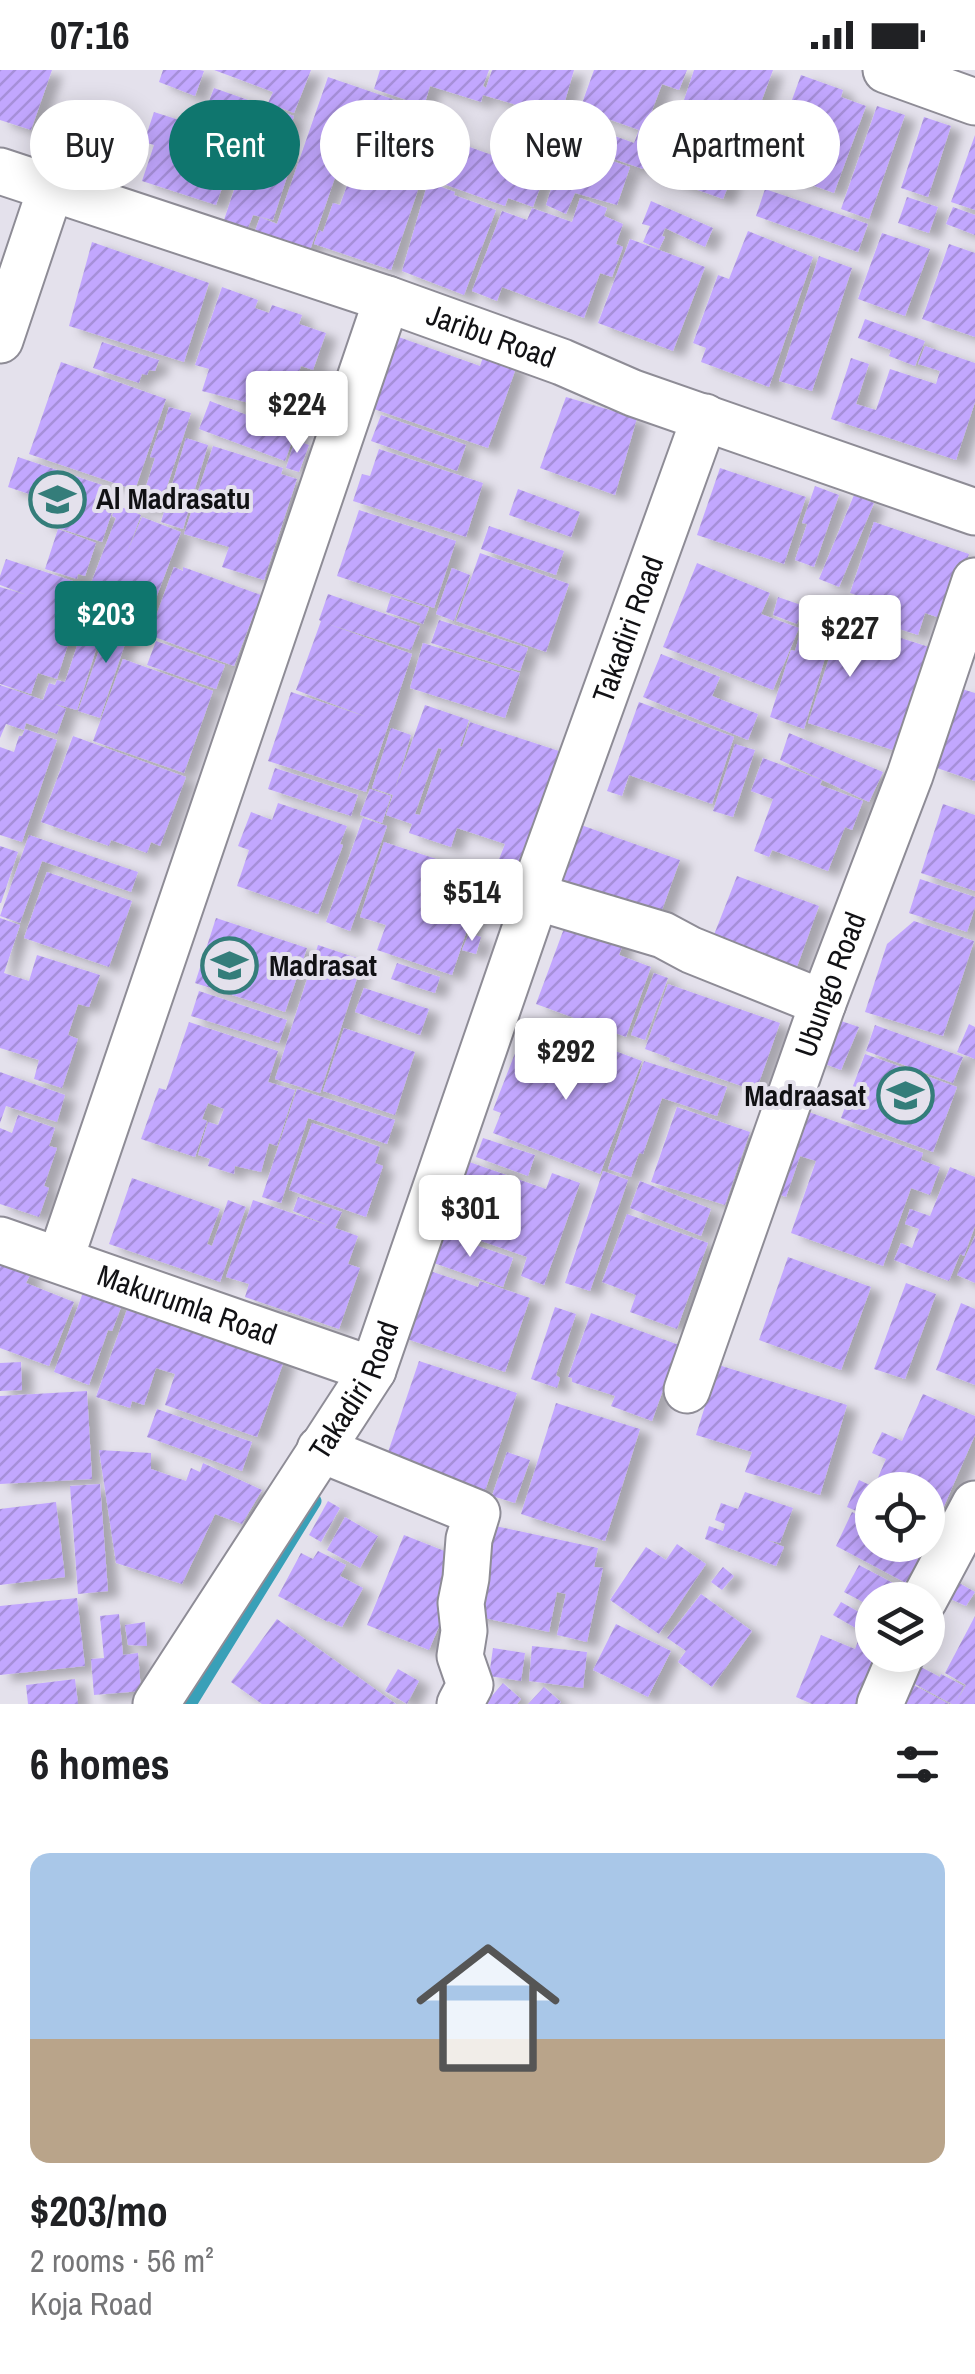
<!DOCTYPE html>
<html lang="en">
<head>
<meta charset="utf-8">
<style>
	body { margin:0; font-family:"Archivo Narrow",sans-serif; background:#f2f2f2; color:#202124; height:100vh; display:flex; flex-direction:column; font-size:38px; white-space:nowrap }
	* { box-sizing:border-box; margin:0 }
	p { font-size:32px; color:#757577 }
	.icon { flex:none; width:55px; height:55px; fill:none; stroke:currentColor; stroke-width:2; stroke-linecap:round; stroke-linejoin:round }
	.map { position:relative; height:1634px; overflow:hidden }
	.sheet { display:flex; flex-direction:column; background:#fff; flex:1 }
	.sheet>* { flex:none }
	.guide { position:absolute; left:30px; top:30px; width:915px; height:90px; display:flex; gap:20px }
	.controls { position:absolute; left:855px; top:1402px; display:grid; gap:20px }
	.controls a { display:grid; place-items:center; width:90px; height:90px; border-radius:50%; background:#fff; box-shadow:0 5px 25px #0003; font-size:50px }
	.price { position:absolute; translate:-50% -85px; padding:0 22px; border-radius:10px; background:#fff; color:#222; font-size:32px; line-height:65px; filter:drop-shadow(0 2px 5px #0008) }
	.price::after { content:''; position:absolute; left:50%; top:60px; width:30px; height:22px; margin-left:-15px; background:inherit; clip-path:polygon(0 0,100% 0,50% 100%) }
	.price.selected { background:#0f766e; color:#fff }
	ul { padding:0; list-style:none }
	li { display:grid; align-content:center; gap:20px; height:530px; padding:0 30px }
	li span { display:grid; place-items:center; height:310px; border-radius:20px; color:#555 }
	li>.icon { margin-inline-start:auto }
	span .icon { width:180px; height:180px; fill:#fffc; stroke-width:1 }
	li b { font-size:42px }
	h2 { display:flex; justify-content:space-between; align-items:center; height:120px; padding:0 30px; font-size:42px }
	.chip { padding:0 35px; border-radius:45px; background:#fff; box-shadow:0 5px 25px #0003; font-size:35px; line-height:90px }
	.chip.selected { background:#0f766e; color:#fff }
	.status { display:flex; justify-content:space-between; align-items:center; height:70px; padding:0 50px; background:#fff; direction:ltr }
	.status svg { height:28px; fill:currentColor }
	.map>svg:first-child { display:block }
</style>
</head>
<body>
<div class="status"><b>07:16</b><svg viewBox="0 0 49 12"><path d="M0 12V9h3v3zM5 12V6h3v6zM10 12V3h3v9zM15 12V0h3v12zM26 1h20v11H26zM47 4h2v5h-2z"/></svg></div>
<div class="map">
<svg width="975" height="1634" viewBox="0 0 975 1634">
	<defs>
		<pattern id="building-hatch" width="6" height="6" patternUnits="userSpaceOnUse" patternTransform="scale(2.5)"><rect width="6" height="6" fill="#c2a7fe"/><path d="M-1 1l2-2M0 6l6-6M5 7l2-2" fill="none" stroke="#a68fd9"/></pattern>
		<filter id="shadow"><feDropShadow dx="11" dy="6" stdDeviation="5" flood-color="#0004"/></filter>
	</defs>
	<rect width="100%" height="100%" fill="#e4e1ec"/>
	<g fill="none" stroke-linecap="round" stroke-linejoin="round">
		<polyline stroke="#39a0b8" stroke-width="15" points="189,1634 314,1431"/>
	</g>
	<g fill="url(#building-hatch)" fill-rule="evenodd" filter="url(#shadow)">
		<polygon points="0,0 52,0 31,60 0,50"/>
		<polygon points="163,0 200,0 204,1 195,26 159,12"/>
		<polygon points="214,0 311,0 294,43 268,33 273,22"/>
		<polygon points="380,0 489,0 483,16 486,18 492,0 574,0 560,48 483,25 481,32 430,16 424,36 374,19"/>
		<polygon points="594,0 687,0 679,20 662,14 644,62 655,66 643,99 568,73 576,52 634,73 639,60 580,39"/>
		<polygon points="694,0 773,0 742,83 674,60"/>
		<polygon points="801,5 843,20 841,27 866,36 834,123 767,99"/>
		<polygon points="328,7 448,48 435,93 350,64 309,183 254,164 260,147 277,154"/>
		<polygon points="214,18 294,46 282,81 294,85 273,150 253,145 248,158 224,150 256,54 269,59 270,57 253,51 250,58 205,42"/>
		<polygon points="877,36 905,45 869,149 841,139"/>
		<polygon points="154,42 220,63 210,92 229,98 216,135 142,111 154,75 144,72"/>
		<polygon points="924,47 951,56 928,127 901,118"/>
		<polygon points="975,65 975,140 951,132"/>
		<polygon points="659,69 674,74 669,90 679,93 680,91 731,109 723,129 647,102"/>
		<polygon points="450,70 545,104 533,137 508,128 505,136 435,111"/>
		<polygon points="362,74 426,96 391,200 314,174 319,160 323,162 333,133 340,135"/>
		<polygon points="565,75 630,97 617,135 575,123 566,144 546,135"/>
		<polygon points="428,112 455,122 454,125 496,140 464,225 402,201"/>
		<polygon points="765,119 868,154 858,182 756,146"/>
		<polygon points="907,127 938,137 929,163 898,153"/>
		<polygon points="580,128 607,138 604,146 623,154 616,174 623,177 612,207 600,203 584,248 502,217 497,231 472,221 502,141 527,150 532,138 572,152"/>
		<polygon points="651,131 713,158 705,177 665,158 662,166 665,167 659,179 643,172 650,156 642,154"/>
		<polygon points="953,137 975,145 975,165 946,154"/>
		<polygon points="748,161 813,187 769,317 701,292 706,278 693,273 718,205 729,209"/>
		<polygon points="882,163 930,179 905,246 858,229"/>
		<polygon points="630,169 705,197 673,281 598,253"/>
		<polygon points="92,172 209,213 184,292 69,256"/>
		<polygon points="949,174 975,183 975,267 922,249"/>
		<polygon points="819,186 852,198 812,321 779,311"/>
		<polygon points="222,217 258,230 255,238 269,243 272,235 302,245 299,254 326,263 313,300 301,296 293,321 268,313 261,336 202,321 209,299 195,295"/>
		<polygon points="865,249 925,271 915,296 889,286 891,280 858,268"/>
		<polygon points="393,265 480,296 484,284 517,295 488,378 368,337"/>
		<polygon points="102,272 159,290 155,301 149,300 147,305 142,304 139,313 93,298"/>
		<polygon points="925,276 975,293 975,332 956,390 831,349 851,288 869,294 856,334 876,340 890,299 936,314 940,301 918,294"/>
		<polygon points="61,292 166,329 135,420 29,384"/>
		<polygon points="566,327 637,348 615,425 540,398"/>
		<polygon points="210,331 295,363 285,391 199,359"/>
		<polygon points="169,337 191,343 159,441 146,437 145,439 132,435 137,421 144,423 155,388 150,387 159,360 162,361"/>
		<polygon points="381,345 466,375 457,401 371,371"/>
		<polygon points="186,368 208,375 183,459 161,452"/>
		<polygon points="295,370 309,375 299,402 286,398"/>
		<polygon points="213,376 283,398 281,404 297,409 264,510 222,497 229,477 184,464"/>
		<polygon points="379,379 483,413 466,467 353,431 362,404 370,406"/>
		<polygon points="18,387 105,416 98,438 112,442 102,472 40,452 47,430 8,417"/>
		<polygon points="720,398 806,427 784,494 697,465"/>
		<polygon points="815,416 839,425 814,497 795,490 807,454 802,453"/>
		<polygon points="518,419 580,442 571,467 509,445"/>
		<polygon points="854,425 874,433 839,517 819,509"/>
		<polygon points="116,435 141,445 127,483 142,447 181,462 147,552 108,538 113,524 90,516 116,448 112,446"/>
		<polygon points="359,440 456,471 434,538 337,506"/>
		<polygon points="874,452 969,484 946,550 925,543 918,565 890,556 897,539 850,523"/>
		<polygon points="489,456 564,481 556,505 481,479"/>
		<polygon points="58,459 96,473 85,506 78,504 77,509 45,499"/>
		<polygon points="480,483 569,514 546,582 456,551"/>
		<polygon points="6,489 79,513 69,540 78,543 57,609 38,603 31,624 0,614 0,517 27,525 0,515 0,506"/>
		<polygon points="697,493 770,523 761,544 799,558 773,620 663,577"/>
		<polygon points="174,497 183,501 183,497 261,525 234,596 149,565"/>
		<polygon points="452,498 470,505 454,551 436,544"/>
		<polygon points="328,524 420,556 411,580 328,554 412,584 366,722 268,691 291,622 367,647 296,620 321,551 319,550"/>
		<polygon points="391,526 429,538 423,554 386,542"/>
		<polygon points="778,527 804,536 797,554 773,545"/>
		<polygon points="807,538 929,577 896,681 808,653 833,576 825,574 821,587 825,588 804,659 770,647 791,580 795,581"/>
		<polygon points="112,543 133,550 100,648 78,641"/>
		<polygon points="80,546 104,554 77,640 55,634 66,639 57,664 26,653 24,660 6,654 0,668 0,615 43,630 49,613 55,615 57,610 65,612 77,576 70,575"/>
		<polygon points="439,550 528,578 520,601 431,573"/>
		<polygon points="156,571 225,595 216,619 147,595"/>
		<polygon points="423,573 520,603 505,648 410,618"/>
		<polygon points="661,584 720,607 712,626 758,644 748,670 643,627"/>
		<polygon points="123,589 213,621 184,703 93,671"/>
		<polygon points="962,619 975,623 975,711 934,697"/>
		<polygon points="639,632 734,667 712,734 629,705 622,726 607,721"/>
		<path d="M425,635l44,15 -9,26 2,1 8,-25 89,29 -32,98 -2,21 -27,-8 7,-18 -48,-16 -6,19 -42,-14 3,-9 -26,-9 7,-20 -21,-7 19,-60 20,7 -16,54zM438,678l4,1 -22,66 -5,-1z"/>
		<polygon points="25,659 57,670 22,772 0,765 0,677 14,682 19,666 22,666"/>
		<polygon points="789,663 883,702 869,732 780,690"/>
		<polygon points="73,666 186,707 160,776 151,772 147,783 111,770 109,776 41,752"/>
		<polygon points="735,674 755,680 733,747 713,741"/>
		<polygon points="763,688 822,710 820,715 863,731 852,760 845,757 828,801 772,780 769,787 754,781 773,729 751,721"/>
		<polygon points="275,698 358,725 351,746 268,719"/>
		<polygon points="370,719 391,726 382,753 360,745"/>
		<polygon points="278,733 347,756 340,774 343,775 318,844 237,816 249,780 238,776 251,742 272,750"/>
		<polygon points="943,734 975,745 975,821 921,803"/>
		<polygon points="363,748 387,756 350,861 326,852"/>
		<polygon points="581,755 680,790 658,851 560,816"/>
		<polygon points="29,765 138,802 131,822 42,791 20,853 0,846"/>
		<polygon points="384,772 501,810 493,831 478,827 452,905 377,880 386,855 360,847"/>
		<polygon points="0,776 18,782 1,833 0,833"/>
		<polygon points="47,802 132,831 109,897 24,868"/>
		<polygon points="737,806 819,836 794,905 710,875"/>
		<polygon points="920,809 975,827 975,837 967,862 909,843"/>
		<polygon points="569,845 626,866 619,885 651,897 626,967 536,934"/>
		<polygon points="0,848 20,855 4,903 29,911 37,885 100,905 89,937 78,934 68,965 78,969 62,1018 34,1009 39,990 0,978"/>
		<polygon points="216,848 307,878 285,942 195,913"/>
		<polygon points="914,851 974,871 943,966 865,942 887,874"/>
		<polygon points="469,863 481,867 476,884 462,880"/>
		<polygon points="318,875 363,890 320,1023 275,1009"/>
		<polygon points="397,893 440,907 435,923 391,909"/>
		<polygon points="654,903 668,908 645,970 631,965"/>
		<polygon points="668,914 780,953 756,1021 669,991 670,988 645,979"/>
		<polygon points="364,918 429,939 420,965 355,942"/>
		<polygon points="199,921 287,950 279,973 191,946"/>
		<polygon points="838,950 859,957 841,1000 811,989"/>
		<polygon points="189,952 278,981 268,1012 295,1020 277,1076 269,1073 261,1102 235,1096 234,1104 208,1096 210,1089 198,1085 208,1052 218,1055 224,1039 208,1033 202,1049 207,1051 195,1087 141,1069 159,1018 166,1020"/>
		<polygon points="969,954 975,957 975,989 957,982"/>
		<polygon points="875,955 963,987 953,1013 866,981"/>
		<polygon points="344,958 415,982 395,1045 323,1021"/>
		<polygon points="591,972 642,991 600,1104 493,1063 501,1043 493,1040 519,973 581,997"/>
		<polygon points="865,984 957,1017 933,1082 841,1048"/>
		<polygon points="644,991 727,1017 717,1046 662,1028 643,1084 639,1083 631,1107 608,1099"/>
		<polygon points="0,1002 65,1025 57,1052 6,1036 0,1053"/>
		<polygon points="297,1019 395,1050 387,1074 308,1048 281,1133 262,1127"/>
		<polygon points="792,1036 923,1083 921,1090 940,1097 930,1125 911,1118 883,1196 791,1163 816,1091 800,1086 786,1127 763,1119"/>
		<polygon points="677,1037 750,1062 725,1135 651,1112"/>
		<polygon points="18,1045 55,1058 49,1076 57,1078 44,1116 49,1118 39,1147 0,1134 0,1058 12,1063"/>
		<polygon points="312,1053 380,1077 375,1093 383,1096 366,1147 289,1120"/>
		<polygon points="483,1068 535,1085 528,1106 476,1087"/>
		<polygon points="455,1087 546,1119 552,1103 580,1113 544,1215 521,1206 527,1187 432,1154"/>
		<polygon points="950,1097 975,1107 975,1156 964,1186 960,1184 949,1211 894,1190 901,1173 912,1178 919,1159 905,1154 910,1139 930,1146"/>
		<polygon points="603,1101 628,1110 590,1221 565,1213"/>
		<polygon points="132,1108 220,1139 207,1174 212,1176 228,1130 246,1137 220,1212 109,1174"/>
		<polygon points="640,1111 711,1139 701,1166 630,1138"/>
		<polygon points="298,1127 342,1142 335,1158 358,1166 348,1194 360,1198 339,1259 245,1227 249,1214 226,1207 253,1130 330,1156 293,1141"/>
		<polygon points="627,1144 708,1173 677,1259 630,1242 636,1225 602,1212"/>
		<polygon points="438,1162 513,1188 503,1217 428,1191"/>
		<polygon points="975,1166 975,1213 957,1205"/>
		<polygon points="788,1187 871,1217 841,1300 759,1270"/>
		<polygon points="0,1189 32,1201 26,1213 74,1232 49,1296 0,1278"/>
		<polygon points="421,1198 478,1217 480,1211 530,1228 505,1302 398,1266"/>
		<polygon points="906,1213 936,1224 905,1309 874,1299"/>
		<polygon points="85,1217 123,1232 112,1261 108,1260 89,1315 54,1302"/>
		<polygon points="961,1233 975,1239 975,1315 936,1300"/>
		<polygon points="129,1234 285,1288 257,1367 165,1335 175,1304 156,1298 144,1335 132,1331 130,1338 96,1327"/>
		<polygon points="555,1237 576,1244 556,1305 560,1308 557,1318 531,1309"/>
		<polygon points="591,1243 679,1275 652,1351 611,1336 615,1326 572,1312 572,1308 568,1307"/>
		<polygon points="419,1291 517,1323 484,1424 385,1391"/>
		<polygon points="21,1292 22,1320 0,1321 0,1293"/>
		<polygon points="709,1292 847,1335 820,1425 745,1402 752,1382 696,1365 705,1336 697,1334"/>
		<polygon points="87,1321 92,1409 0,1414 0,1326"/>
		<polygon points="923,1324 975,1346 975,1365 928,1473 928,1420 872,1420 872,1448 847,1437 859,1410 874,1417 886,1389 872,1383 882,1362 902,1371"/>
		<polygon points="556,1333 640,1359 605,1471 521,1444"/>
		<polygon points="157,1339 252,1372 242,1401 147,1367"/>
		<polygon points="99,1380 151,1383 151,1399 186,1411 191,1398 200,1402 203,1393 262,1420 242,1454 215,1444 182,1514 116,1493"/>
		<polygon points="507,1382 530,1390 515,1433 492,1426"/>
		<polygon points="100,1414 108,1521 78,1524 70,1416"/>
		<polygon points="745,1422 793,1438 780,1473 767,1470 784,1477 776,1496 705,1469 709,1456 723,1461 725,1454 715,1450 721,1433 738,1439"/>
		<polygon points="328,1431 340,1438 321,1472 309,1465"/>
		<polygon points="56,1432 65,1507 0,1515 0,1439"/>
		<polygon points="852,1442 872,1452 872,1475 926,1475 906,1513 836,1476"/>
		<polygon points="345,1447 378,1466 360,1498 327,1480"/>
		<polygon points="486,1454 598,1478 594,1497 603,1498 587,1572 557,1565 566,1524 557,1522 549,1562 466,1544"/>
		<polygon points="404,1465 447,1482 442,1496 461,1504 429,1580 367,1555"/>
		<polygon points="677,1474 706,1494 659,1564 610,1530 646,1477 666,1490"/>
		<polygon points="318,1481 346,1495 340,1506 363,1518 342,1557 328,1551 328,1552 278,1526 301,1483 313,1489"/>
		<polygon points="859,1495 908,1521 903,1530 872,1530 872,1537 844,1522"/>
		<polygon points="723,1497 734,1506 722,1520 711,1512"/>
		<polygon points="945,1505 975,1522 966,1536 935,1522"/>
		<polygon points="701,1524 752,1561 712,1617 678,1592 686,1581 667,1568"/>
		<polygon points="77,1528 85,1596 0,1605 0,1536"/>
		<polygon points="841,1532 866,1546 859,1560 833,1545"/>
		<polygon points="119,1544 123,1585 138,1583 141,1621 94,1625 91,1589 104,1588 100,1546"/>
		<polygon points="975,1546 975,1634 952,1634 909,1611 917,1595 940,1607 941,1604 964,1616 957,1631 966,1615 945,1603"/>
		<polygon points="277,1549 396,1634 262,1634 231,1612"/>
		<polygon points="145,1552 147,1576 128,1575 125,1555"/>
		<polygon points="616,1554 671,1581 648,1627 593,1600"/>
		<polygon points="821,1565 855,1579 860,1566 872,1571 872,1585 877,1585 856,1634 812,1634 796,1627"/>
		<polygon points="532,1576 587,1582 583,1618 529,1611"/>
		<polygon points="493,1578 525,1583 521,1611 489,1606"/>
		<polygon points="398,1599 419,1611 407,1634 385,1621"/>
		<polygon points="75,1609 78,1634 28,1634 26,1615"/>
		<polygon points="908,1612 949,1634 896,1634"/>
		<polygon points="503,1613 521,1629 517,1634 485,1634"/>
		<polygon points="544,1617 561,1632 559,1634 528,1634"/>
	</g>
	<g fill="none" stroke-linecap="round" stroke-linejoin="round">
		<defs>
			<g id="minor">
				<polyline points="886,0 975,32"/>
				<path id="s1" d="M0,101l387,128 175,63 71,31 342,119"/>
				<polyline points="0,270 51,118"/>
				<polyline points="536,827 663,865 691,880 823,933"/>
				<path id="s2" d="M0,1170l373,130"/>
				<polyline points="60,1190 387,229"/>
				<path id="s3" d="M687,1320l136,-387 87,-228 65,-194"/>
				<polyline points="320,1379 477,1443 469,1469 466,1508 461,1533 464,1561 460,1586 470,1615 460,1634"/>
				<polyline points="924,1530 975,1434"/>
				<path id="s4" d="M156,1634l217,-334 163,-473 4,-23 165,-457"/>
				<polyline points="880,1634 901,1585"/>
			</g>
		</defs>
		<use href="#minor" stroke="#8e8c96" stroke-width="49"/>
		<use href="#minor" stroke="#fff" stroke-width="45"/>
	</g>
	<defs>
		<symbol id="school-ring" viewBox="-11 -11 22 22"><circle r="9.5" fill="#e4e1ec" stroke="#347d7a" stroke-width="1.5"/><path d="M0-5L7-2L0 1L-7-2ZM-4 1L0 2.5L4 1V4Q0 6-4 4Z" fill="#347d7a"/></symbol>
	</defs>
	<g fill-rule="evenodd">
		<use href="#school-ring" x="26" y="398" width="63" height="63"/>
		<use href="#school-ring" x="198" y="864" width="63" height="63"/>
		<use href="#school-ring" x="874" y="994" width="63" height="63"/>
	</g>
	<g text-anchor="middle" stroke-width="8" stroke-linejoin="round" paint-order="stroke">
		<g font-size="30" fill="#111114" stroke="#e4e1ec">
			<text dy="10" stroke="none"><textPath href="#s1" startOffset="518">Jaribu Road</textPath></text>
			<text dy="10" stroke="none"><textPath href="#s4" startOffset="1182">Takadiri Road</textPath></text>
			<text dy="10" stroke="none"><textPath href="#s3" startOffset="430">Ubungo Road</textPath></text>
			<text dy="10" stroke="none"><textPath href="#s2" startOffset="198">Makurumla Road</textPath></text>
			<text dy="10" stroke="none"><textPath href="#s4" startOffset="372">Takadiri Road</textPath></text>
		</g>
		<g font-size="30" font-weight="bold" fill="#111114" stroke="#e4e1ec" text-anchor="start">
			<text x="96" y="439">Al Madrasatu</text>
			<text x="269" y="906">Madrasat</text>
			<text x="866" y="1036" text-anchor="end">Madraasat</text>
		</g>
	</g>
</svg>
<div class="controls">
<a><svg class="icon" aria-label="locate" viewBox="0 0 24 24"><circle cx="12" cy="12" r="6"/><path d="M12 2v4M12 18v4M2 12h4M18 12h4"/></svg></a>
<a><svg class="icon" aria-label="layers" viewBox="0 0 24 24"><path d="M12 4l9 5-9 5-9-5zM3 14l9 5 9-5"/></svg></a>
</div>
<b class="price" style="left:297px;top:386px">$224</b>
<b class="price selected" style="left:106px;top:596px">$203</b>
<b class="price" style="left:850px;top:610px">$227</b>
<b class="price" style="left:472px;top:874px">$514</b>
<b class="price" style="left:566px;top:1033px">$292</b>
<b class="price" style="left:470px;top:1190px">$301</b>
<div class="guide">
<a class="chip">Buy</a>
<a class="chip selected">Rent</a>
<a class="chip">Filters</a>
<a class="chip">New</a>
<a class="chip">Apartment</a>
</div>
</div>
<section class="sheet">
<h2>6 homes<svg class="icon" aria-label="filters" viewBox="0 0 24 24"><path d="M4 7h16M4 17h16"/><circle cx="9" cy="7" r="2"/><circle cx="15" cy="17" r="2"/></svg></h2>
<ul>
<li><span style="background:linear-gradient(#a9c7e8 60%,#b9a48a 0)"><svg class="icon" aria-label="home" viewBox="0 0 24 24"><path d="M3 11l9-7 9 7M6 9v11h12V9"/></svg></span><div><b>$203/mo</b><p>2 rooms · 56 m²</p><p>Koja Road</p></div></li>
</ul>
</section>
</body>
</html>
